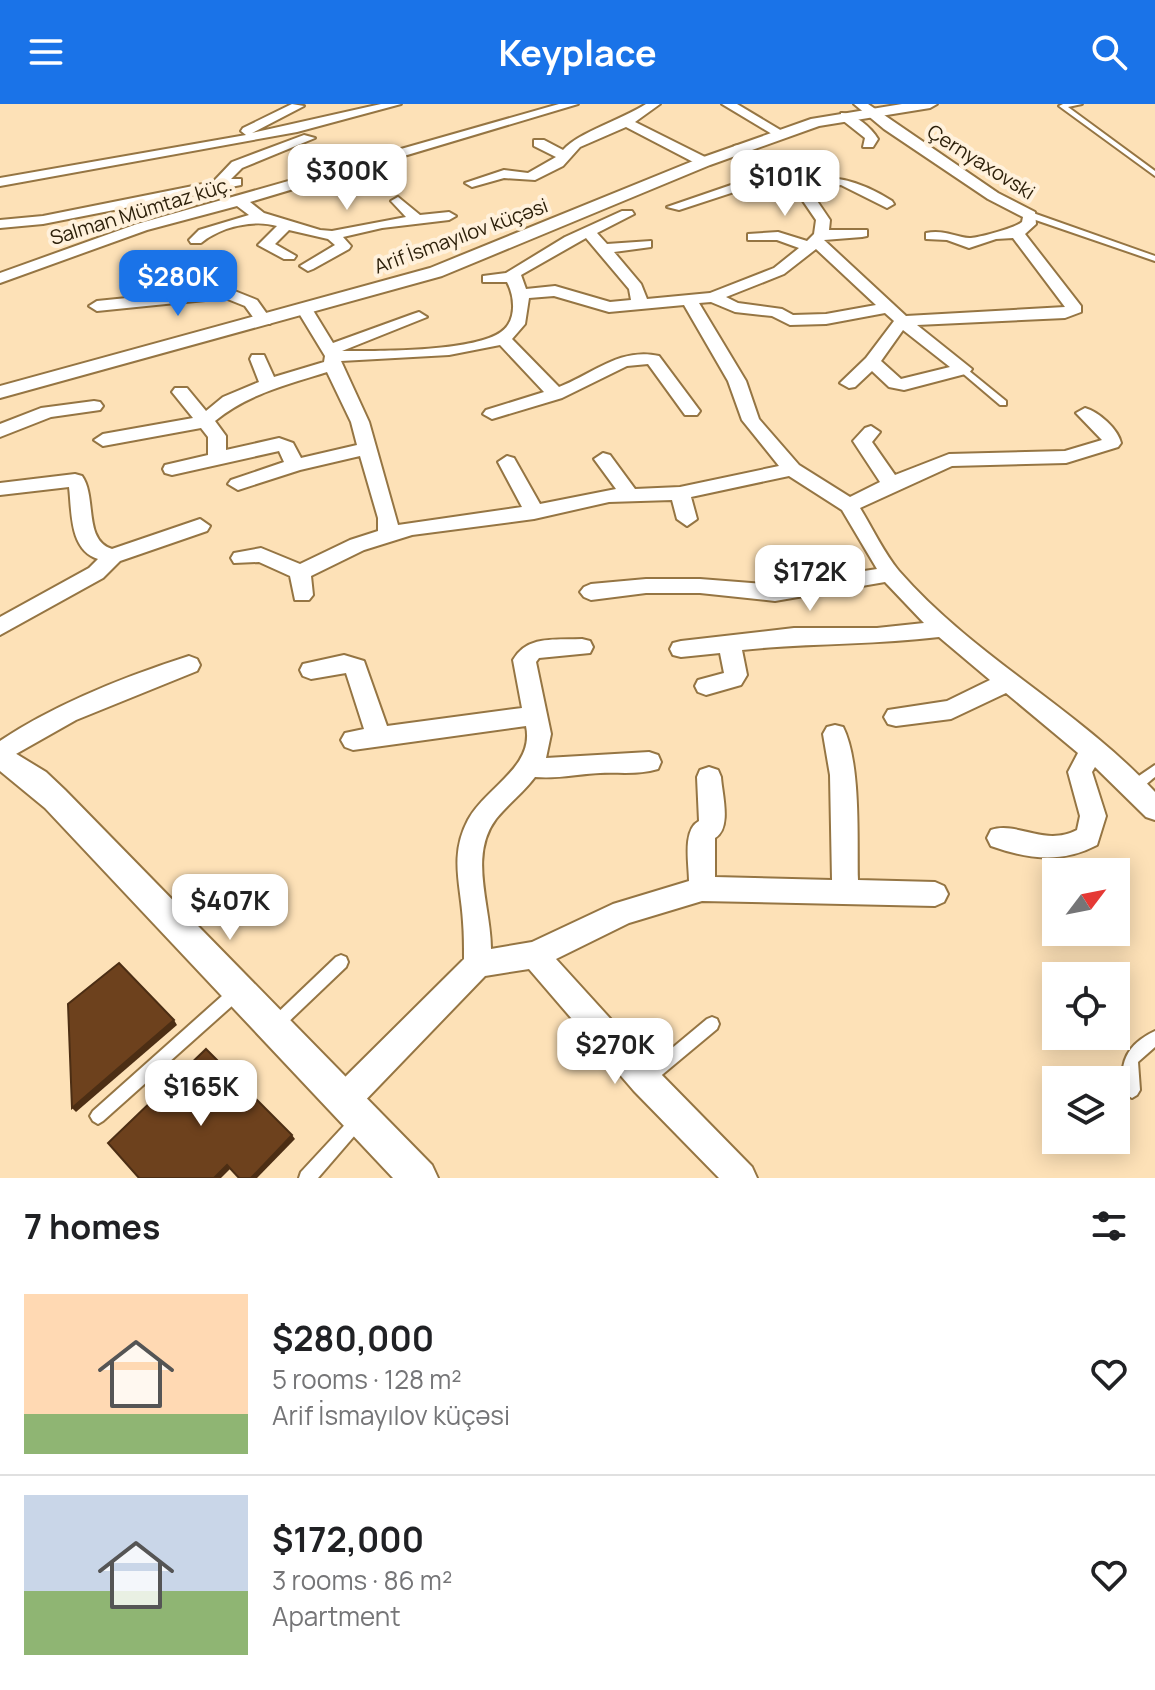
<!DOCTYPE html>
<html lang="en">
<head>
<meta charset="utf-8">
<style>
	body { margin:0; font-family:Manrope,sans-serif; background:#f6f6f6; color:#202124; height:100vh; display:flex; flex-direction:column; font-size:30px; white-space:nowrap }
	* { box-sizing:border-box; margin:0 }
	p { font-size:26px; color:#757577 }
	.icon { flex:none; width:44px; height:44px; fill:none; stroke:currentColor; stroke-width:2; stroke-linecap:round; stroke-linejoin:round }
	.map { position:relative; height:1074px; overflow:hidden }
	.sheet { display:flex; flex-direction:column; background:#fff; flex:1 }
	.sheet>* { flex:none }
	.needle { width:52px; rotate:58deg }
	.tools { position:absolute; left:1042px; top:754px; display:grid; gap:16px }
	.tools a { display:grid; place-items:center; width:88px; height:88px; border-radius:0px; background:#fff; box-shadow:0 4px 20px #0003; font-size:40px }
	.price { position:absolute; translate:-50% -68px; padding:0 18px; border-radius:16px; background:#fff; color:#222; font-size:26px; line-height:52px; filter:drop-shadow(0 2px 4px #0008) }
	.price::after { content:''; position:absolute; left:50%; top:48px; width:24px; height:18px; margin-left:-12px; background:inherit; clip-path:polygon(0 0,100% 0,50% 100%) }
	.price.active { background:#1a73e8; color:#fff }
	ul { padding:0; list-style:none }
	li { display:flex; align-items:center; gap:24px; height:200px; padding:0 24px }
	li+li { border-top:2px solid #e0e0e0 }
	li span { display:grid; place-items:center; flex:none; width:224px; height:160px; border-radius:0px; color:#555 }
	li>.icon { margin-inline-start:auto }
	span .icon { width:96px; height:96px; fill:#fffc; stroke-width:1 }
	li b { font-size:34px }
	h2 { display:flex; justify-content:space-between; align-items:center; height:96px; padding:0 24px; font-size:34px }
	header { display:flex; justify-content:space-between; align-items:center; height:104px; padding:0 24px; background:#1a73e8; color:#fff; font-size:36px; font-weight:700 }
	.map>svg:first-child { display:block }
</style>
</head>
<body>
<header><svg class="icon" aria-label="menu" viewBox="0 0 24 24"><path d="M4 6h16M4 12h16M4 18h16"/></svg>Keyplace<svg class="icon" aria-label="search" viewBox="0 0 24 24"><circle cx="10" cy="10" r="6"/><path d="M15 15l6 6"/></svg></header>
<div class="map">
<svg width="1155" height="1074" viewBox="0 0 1155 1074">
	<rect width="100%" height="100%" fill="#fde1b7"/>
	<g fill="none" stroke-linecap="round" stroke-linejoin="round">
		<defs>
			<g id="service">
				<polygon points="1082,0 1068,3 1155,67 1155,72 1059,2 1063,0"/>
				<polygon points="1027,109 1033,109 1155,152 1155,157 1027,113"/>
				<polygon points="963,262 1006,297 1006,301 1000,301 960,267 960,263"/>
				<path d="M1155,661v12c-7,5 -16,16 -25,13l-2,-4 2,-4z"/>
				<polygon points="341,851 346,853 348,858 346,863 281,925 276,927 271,925 269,920 271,915 336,853"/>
				<polygon points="237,881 242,883 244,888 242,893 103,1017 98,1020 93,1017 90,1012 93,1007 232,883"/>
				<polygon points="712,913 717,915 719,920 717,925 651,980 646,983 641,980 638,975 641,970 707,915"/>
				<path d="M1155,927v16l-17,15 2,28 -3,5 -5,3 -5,-3c-11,-30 0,-51 28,-64z"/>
				<polygon points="357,1010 362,1013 365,1018 362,1023 318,1074 299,1074 301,1068 352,1013"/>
			</g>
			<g id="minor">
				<polygon points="292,0 304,2 252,29 381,0 401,0 297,28 0,82 0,74 246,31 241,27 243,24"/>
				<path d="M559,0h19l-328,98 14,11 56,17 12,1 74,-14 -15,-16 7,-4 22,18 29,-3 7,4 -7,4 -67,8 -39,9 8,9 -2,3 -36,20 -5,2 -8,-5 35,-21 -7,-6 -39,-9 -14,14 21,12 -2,3h-10l-26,-14 19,-19c-23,-7 -57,1 -76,17h-10l-2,-3 10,-10 50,-15 -12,-9 -90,24 -147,53v-10l137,-49z"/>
				<path d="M646,0h14l-25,18 74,37v6h-10l-73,-38 -46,20 -17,19 -28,14 -31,-2 -32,9 -7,-4 39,-13 24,3 28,-16 -22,-11v-6h10l19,10c16,-18 60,-31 83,-46z"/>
				<polygon points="722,0 737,0 787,30 777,33"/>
				<path d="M854,0h14l130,89 37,19 1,12 -11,10 56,72v6l-16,6 -148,7 55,44 -3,4 -65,17 -15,-3 -17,-16 -17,16 -6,1 -9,-5 26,-25 28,-37 -9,-8 -59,11 -36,1 -18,-9 -37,-4 -24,-10 -12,1 47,78 13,38 40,46 51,32 30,-15 -27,-41 12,-13 6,-2 9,6 -8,10 23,33 54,-21 116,-3 37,-11 -26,-27 9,-5c14,4 33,21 36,35l-3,4 -52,16 -114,3 -92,42c13,21 24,45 39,63 75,86 179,138 256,221v28l-9,-3 -51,-50 -3,5 14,44 -9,29c-36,19 -69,14 -106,1l-4,-8 4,-8c26,-9 54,17 86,0l3,-14 -12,-44 10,-19 -72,-60 -55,26 -55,7 -8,-2 -4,-7 4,-7 59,-9 43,-21 -51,-43c-66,8 -132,6 -197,13l5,25 -6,10 -35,10 -8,-3 -3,-6 3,-6 26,-7 -4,-20 -39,4 -8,-2 -3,-6 3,-6 8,-2 113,-13h83l47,-5 -39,-41 -110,19 -75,-8h-54l-55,7 -7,-3 -4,-5 4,-5 7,-3 55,-5h54l75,6 102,-16 -35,-59 -53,-34 -98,21 6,22 -10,7 -10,-7 -5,-19 -63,2 -75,17 -122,16 -48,15 -53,26 2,19 -4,5h-14l-5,-24 -31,-14 -25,1 -3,-5 3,-5 27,-5 39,16 50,-24 28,-9v-13l-18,-62 -60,14 -62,20 -10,-6 3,-4 53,-18 -5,-11 -107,24 -7,-2 -2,-4 2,-4 43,-10v-18l-7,-9 -98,18 -9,-6 9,-6 90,-16 -21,-26 3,-4h12l19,23 17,-14 36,-15 -9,-23 2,-4h12l10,22 50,-15 1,-6 -28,-46 2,-3h12l22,36 80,-29 6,-2 8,5 -85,34c36,0 131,1 159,-19 16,-11 14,-35 6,-50h-24v-6l23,-3 59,-36 57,-26h10l2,3 -37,19 10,11 44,-3v6l-37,5 27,32 6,15 63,-6 64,-25 25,-20 -22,-8h-29v-6l30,-2 29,9 7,-7 2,-14 -15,-22 -27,-19 -95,31 -12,-3 99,-34 -32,-21v-6l5,-1 54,35c38,-7 66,0 99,21l2,3 -7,4 -46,-23 -39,1 9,6 19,28 -1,10h38v6l-5,1 -38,3 82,76 159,-9 -52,-69 -17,1 -27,9 -22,-8 -21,-1v-6c20,-4 33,6 45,5 10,-1 44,-10 51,-16l1,-5 -35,-18 -104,-70zM586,134l43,51 2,11 -21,2 -55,-16 -29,3 -5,-14zM816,145l60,56 -50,9 -33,1 -11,-6 -44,-6 -12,-6 58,-23zM554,192l55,16 75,-7 44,76 14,39 37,46 -99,21 -45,2 -25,-34 -7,-2 -9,6 22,30 -76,15 -26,-46 -7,-2 -9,6 24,45 -124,18 -29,-103 -28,-61 108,-6 51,-10 44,47 -58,18 -3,4 9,5 70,-21 65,-32 21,-2 37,51h12l3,-4 -41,-55c-39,-9 -66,18 -100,31l-47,-48 13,-15 4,-26zM903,226l47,37 -49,12 -20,-18zM327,268l24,50 6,23 -56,13 -8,-15 -14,-5 -53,12v-14l-11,-15c33,-27 71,-36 112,-49z"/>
				<path d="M841,9c12,-1 31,15 37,26l-5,8h-10l2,-9 -24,-19z"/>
				<polygon points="304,31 315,34 242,64 231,75 241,75 241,81 43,120 0,124 0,116 43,112 213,78 232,58"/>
				<polygon points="227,184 257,196 272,217 270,220 258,220 245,202 225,194 97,207 89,202 97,197"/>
				<polygon points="94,297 100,298 103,302 100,306 51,313 0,333 0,320 41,304"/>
				<path d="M75,370l7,2c15,21 1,64 30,73l88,-30 10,7 -3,5 -87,30 -17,17 -103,57v-18l89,-49 9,-9c-29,-9 -26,-48 -29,-72l-69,8v-12z"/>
				<path d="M582,535l8,2 3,6 -3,6 -51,5 -3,4 15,72 -5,24 103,-6 9,3 3,7 -3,7c-19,6 -39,3 -58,4 -23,1 -42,6 -65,4 -11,15 -27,27 -39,42 -28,37 -5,87 -5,130l41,-7 81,-38 76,-23c0,-17 -7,-51 10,-60l-2,-44 3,-7 9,-3 9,3 3,7c1,17 11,51 -6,61v39l117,3 -2,-105 -7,-41 4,-7 8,-2 8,2c18,35 14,113 15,153l77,2 9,4 4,8 -4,8 -9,4 -233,-5 -73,22 -73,36 100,110 96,98 5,11h-38l-85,-87 -105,-122 -44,7 -130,135 -11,4 -11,-4 -4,-11 4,-11 131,-130c0,-12 0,-25 -1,-37 -2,-37 -14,-66 5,-102 17,-32 67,-53 58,-94l-173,24 -8,-3 -4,-7 4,-7 19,-4 -18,-56 -35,6 -8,-3 -3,-6 3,-6 41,-9 20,6 23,65 135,-18 -9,-48c14,-25 43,-20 69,-21z"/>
				<path d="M189,552l8,3 3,6 -3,6 -121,49 -76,43v-22c57,-38 124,-64 189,-85z"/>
			</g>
			<g id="tertiary">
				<polygon points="902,0 937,0 930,4 819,22 710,61 442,172 0,294 0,282 430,164 698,55 811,15"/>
				<polygon points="0,640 46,668 65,686 432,1061 438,1074 393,1074 45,704 0,667"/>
			</g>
		</defs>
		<use href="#service" stroke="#957543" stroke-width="4"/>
		<use href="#minor" stroke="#957543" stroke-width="4"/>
		<use href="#tertiary" stroke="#957543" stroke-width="4"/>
		<use href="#service" fill="#fff" fill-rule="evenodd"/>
		<use href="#minor" fill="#fff" fill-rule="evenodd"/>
		<use href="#tertiary" fill="#fff" fill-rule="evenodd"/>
	</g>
	<g fill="#4c2e14">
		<polygon points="174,916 177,921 76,1008 72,1004"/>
		<polygon points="292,1031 295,1035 257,1074 251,1074"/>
		<polygon points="227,1061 230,1065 221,1074 214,1074"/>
	</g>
	<g fill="#6d411d" stroke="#4c2e14" stroke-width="2">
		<polygon points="119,859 174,916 72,1004 68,900"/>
		<polygon points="206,945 292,1031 251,1074 239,1074 227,1061 214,1074 139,1074 108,1039"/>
	</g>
	<g text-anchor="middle" stroke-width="8" stroke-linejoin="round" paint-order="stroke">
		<g font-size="20" fill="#2d200a" stroke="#fff1dc">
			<text transform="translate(981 58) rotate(32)" y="7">Çernyaxovski</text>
			<text transform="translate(141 107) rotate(-17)" y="7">Salman Mümtaz küç.</text>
			<text transform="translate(461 132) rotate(-20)" y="7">Arif İsmayılov küçəsi</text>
		</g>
	</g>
</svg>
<div class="tools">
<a><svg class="needle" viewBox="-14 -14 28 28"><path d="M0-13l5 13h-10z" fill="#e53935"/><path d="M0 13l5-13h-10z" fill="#757577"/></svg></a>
<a><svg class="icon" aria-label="locate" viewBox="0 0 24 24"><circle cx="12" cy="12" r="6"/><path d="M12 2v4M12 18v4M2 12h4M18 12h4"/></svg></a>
<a><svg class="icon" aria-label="layers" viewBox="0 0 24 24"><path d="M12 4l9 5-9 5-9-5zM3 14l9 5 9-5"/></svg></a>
</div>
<b class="price" style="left:347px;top:108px">$300K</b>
<b class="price" style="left:785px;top:114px">$101K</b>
<b class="price active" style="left:178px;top:214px">$280K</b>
<b class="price" style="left:810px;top:509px">$172K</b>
<b class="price" style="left:230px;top:838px">$407K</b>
<b class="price" style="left:615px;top:982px">$270K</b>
<b class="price" style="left:201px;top:1024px">$165K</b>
</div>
<section class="sheet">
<h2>7 homes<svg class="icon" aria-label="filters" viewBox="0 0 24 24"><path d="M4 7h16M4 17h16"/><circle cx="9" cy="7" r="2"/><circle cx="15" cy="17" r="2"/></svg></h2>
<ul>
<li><span style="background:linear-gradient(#ffd9b3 75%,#8fb573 0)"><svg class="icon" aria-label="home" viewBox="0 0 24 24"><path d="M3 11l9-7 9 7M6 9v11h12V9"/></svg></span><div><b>$280,000</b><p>5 rooms · 128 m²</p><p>Arif İsmayılov küçəsi</p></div><svg class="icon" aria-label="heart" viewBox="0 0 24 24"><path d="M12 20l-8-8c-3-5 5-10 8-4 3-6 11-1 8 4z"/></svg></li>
<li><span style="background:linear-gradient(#c9d6e8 60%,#8fb573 0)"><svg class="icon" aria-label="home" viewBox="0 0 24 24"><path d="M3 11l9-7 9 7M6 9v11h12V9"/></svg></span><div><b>$172,000</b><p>3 rooms · 86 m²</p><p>Apartment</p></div><svg class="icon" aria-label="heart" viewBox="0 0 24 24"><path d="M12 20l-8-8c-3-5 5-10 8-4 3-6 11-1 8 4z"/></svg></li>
</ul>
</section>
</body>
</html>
